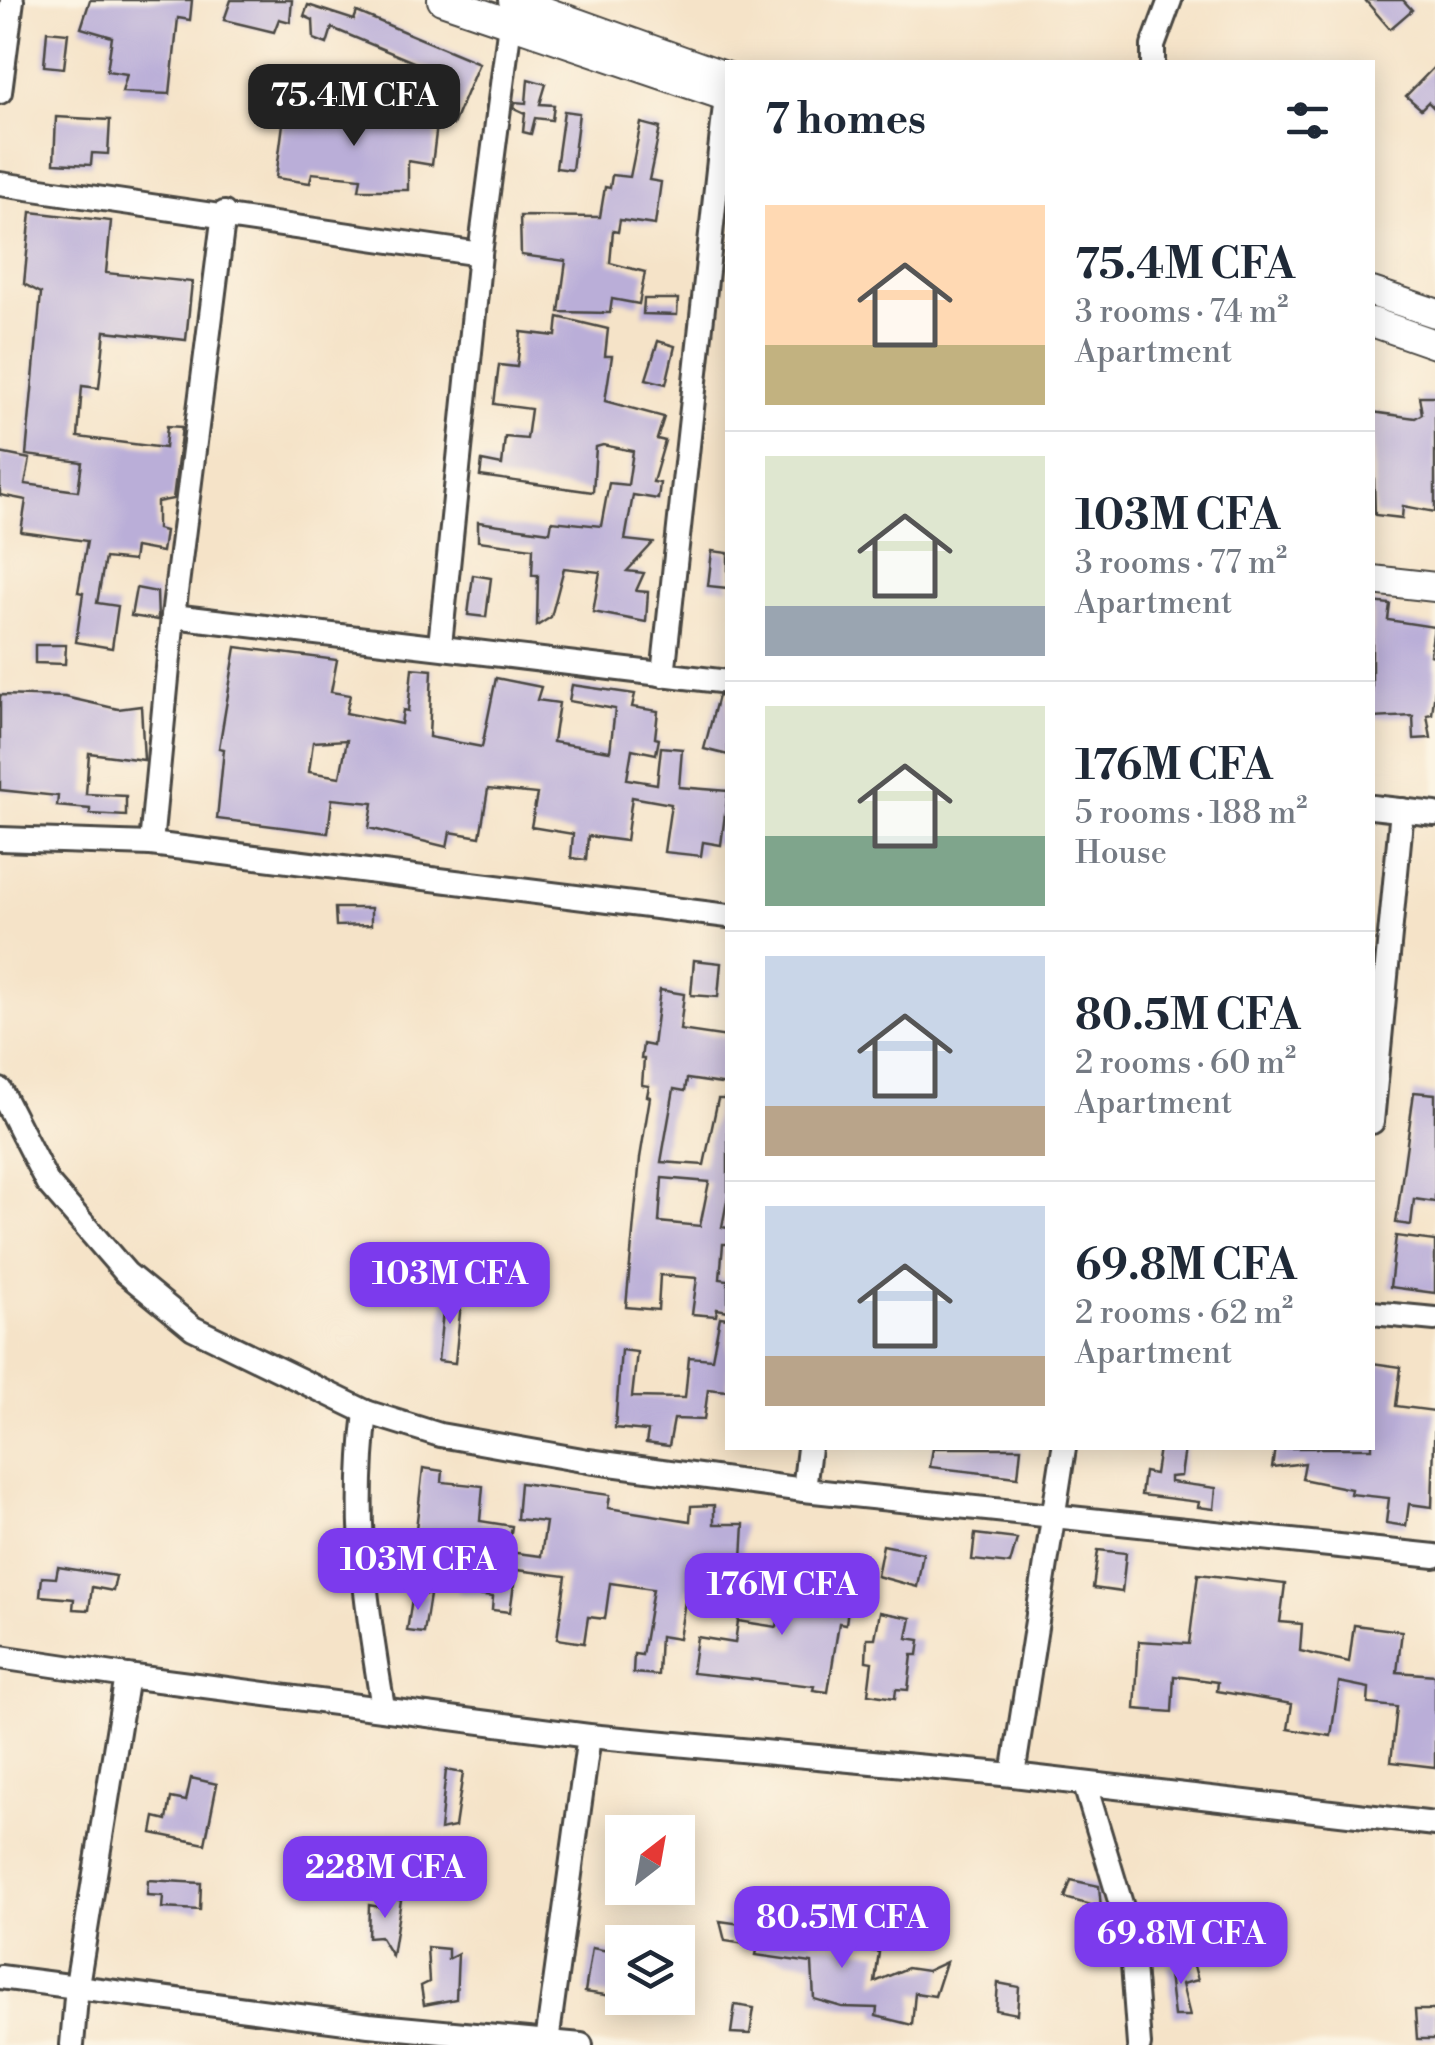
<!DOCTYPE html>
<html lang="en">
<head>
<meta charset="utf-8">
<style>
	body { margin:0; font-family:"Libre Bodoni",serif; background:#f2f2f3; color:#1f2937; height:100vh; display:flex; flex-direction:column; font-size:38px; white-space:nowrap }
	* { box-sizing:border-box; margin:0 }
	p { font-size:32px; color:#747a83 }
	.icon { flex:none; width:55px; height:55px; fill:none; stroke:currentColor; stroke-width:2; stroke-linecap:round; stroke-linejoin:round }
	.map { position:relative; flex:1; overflow:hidden }
	.side { position:absolute; left:725px; top:60px; width:650px; height:1390px; display:flex; flex-direction:column; background:#fff; border-radius:0px; box-shadow:0 5px 25px #0003 }
	.side>* { flex:none }
	.needle { width:65px; rotate:31deg }
	.fabs { position:absolute; left:605px; top:1815px; display:grid; gap:20px }
	.fabs a { display:grid; place-items:center; width:90px; height:90px; border-radius:0px; background:#fff; box-shadow:0 5px 25px #0003; font-size:50px }
	.price { position:absolute; translate:-50% -85px; padding:0 22px; border-radius:20px; background:#7c3aed; color:#fff; font-size:32px; line-height:65px; filter:drop-shadow(0 2px 5px #0008) }
	.price::after { content:''; position:absolute; left:50%; top:60px; width:30px; height:22px; margin-left:-15px; background:inherit; clip-path:polygon(0 0,100% 0,50% 100%) }
	.price.on { background:#222; color:#fff }
	ul { padding:0; list-style:none }
	li { display:flex; align-items:center; gap:30px; height:250px; padding:0 40px }
	li+li { border-top:2px solid #e0e1e3 }
	li span { display:grid; place-items:center; flex:none; width:280px; height:200px; border-radius:0px; color:#555 }
	li>.icon { margin-inline-start:auto }
	span .icon { width:120px; height:120px; fill:#fffc; stroke-width:1 }
	li b { font-size:42px }
	h2 { display:flex; justify-content:space-between; align-items:center; height:120px; padding:0 40px; font-size:42px }
	.map>svg:first-child { display:block }
</style>
</head>
<body>
<div class="map">
<svg width="1435" height="2045" viewBox="0 0 1435 2045">
	<rect width="100%" height="100%" fill="#fcf5e5"/>
	<filter id="ink" filterUnits="userSpaceOnUse"><feTurbulence type="fractalNoise" baseFrequency=".01" numOctaves="2"/><feDisplacementMap in="SourceGraphic" scale="20" xChannelSelector="R" yChannelSelector="G"/><feConvolveMatrix kernelMatrix="1 2 1 2 8 2 1 2 1" color-interpolation-filters="sRGB"/></filter>
	<filter id="wash" filterUnits="userSpaceOnUse"><feTurbulence type="fractalNoise" baseFrequency=".0048" numOctaves="4" result="noise"/><feDisplacementMap in="SourceGraphic" scale="40" xChannelSelector="R" yChannelSelector="G"/><feGaussianBlur stdDeviation="2.25" result="paint"/><feColorMatrix in="noise" values="0 0 0 0 0 0 0 0 0 0 0 0 0 0 0 0 0 1.4 0 .05"/><feComposite in="paint" operator="in"/></filter>
	<g filter="url(#wash)">
		<rect width="100%" height="100%" fill="#f5e3c8"/>
		<g id="blocks">
			<g fill="#baaed8" fill-rule="evenodd">
				<polygon points="90,0 192,0 190,20 178,18 170,94 122,92 127,74 107,71 112,37 81,28"/>
				<polygon points="231,0 292,0 290,22 279,19 274,32 224,20"/>
				<polygon points="1365,0 1403,0 1412,10 1390,29"/>
				<polygon points="308,5 354,20 357,12 479,63 453,125 428,114 442,74 332,28 327,44 314,39 313,20 304,16"/>
				<polygon points="47,31 68,33 64,68 44,66"/>
				<polygon points="1435,66 1435,109 1428,102 1421,109 1406,96"/>
				<polygon points="528,79 546,84 540,104 554,105 552,120 535,118 531,134 523,132 525,113 514,108 515,102 526,103"/>
				<polygon points="315,109 437,125 432,165 408,161 408,190 359,190 361,178 312,173 310,183 276,178 284,116 316,120"/>
				<polygon points="564,111 579,113 572,170 556,168"/>
				<polygon points="56,117 110,120 108,154 92,153 91,165 54,163"/>
				<polygon points="641,123 660,128 649,180 661,182 655,225 620,220 618,232 613,231 610,263 645,272 639,304 612,299 610,313 559,312 566,261 521,255 520,216 600,217 605,187 610,188 612,175 630,177"/>
				<polygon points="31,212 111,221 106,273 192,282 186,340 105,331 99,388 82,386 78,437 165,448 167,426 182,427 173,499 157,502 157,529 165,531 162,552 135,547 133,561 105,558 97,603 118,606 112,648 76,642 83,593 78,592 87,541 21,532 26,500 0,495 0,453 30,459 25,484 78,491 82,462 26,455 41,293 24,284"/>
				<polygon points="644,299 678,299 677,315 643,314"/>
				<polygon points="558,317 608,329 605,356 612,356 605,401 664,417 657,439 665,441 653,482 660,483 658,499 633,495 625,540 653,543 627,571 644,573 636,591 648,592 646,622 593,612 600,572 564,568 551,617 537,626 538,575 532,575 533,548 478,541 478,522 550,532 552,521 601,526 609,483 628,485 633,451 603,445 596,447 593,492 480,476 482,461 502,465 505,437 527,439 531,409 494,404 499,365 517,367 521,332 556,336"/>
				<polygon points="658,341 675,346 666,384 646,379"/>
				<polygon points="1419,396 1435,396 1435,512 1403,506 1402,518 1375,515 1372,412 1415,418 1422,414"/>
				<polygon points="712,551 728,553 728,588 708,586"/>
				<polygon points="473,575 491,578 486,617 468,615"/>
				<polygon points="136,588 157,592 158,620 131,616"/>
				<polygon points="1372,602 1390,604 1388,620 1434,627 1430,655 1435,656 1435,690 1432,714 1427,715 1431,738 1414,739 1413,716 1372,718"/>
				<polygon points="35,645 66,645 65,664 35,663"/>
				<path d="M236,647l101,13 -6,32 19,3 -4,18 55,11 2,-14 5,1 4,-43 20,2 -3,67 53,10 14,-69 45,9 -4,13 22,3 -6,39 57,9 5,-42 -46,-8 3,-16 63,9 -3,13 26,4 -3,27 4,1 -3,15 -24,-5 -5,30 30,5 4,-37 21,2 -3,38 49,4 -7,54 -18,-3 -2,14 -37,-4 7,-48 -39,-7 -6,44 -38,-5 -2,24 -15,-2 2,-24 -42,-7 6,-33 -49,-5 -8,48 -30,-5 -3,15 -78,-19 4,-25 -41,-4 -4,34 -111,-14 7,-70 -5,-1zM347,740l-7,37 -31,-5 4,-30z"/>
				<polygon points="0,695 65,697 118,709 141,706 144,760 89,753 86,794 126,796 126,816 90,814 90,809 57,806 58,796 0,790"/>
				<polygon points="718,696 728,697 728,755 704,749"/>
				<polygon points="335,908 371,908 371,925 336,926"/>
				<polygon points="694,960 721,963 718,997 691,995"/>
				<path d="M660,990l24,4 -4,36 48,7v48l-41,-6 -2,12 -11,-2 -13,73 43,3 14,-66h10v97l-6,31 6,1v16h-5l-3,35 8,1v31l-11,-2 -1,7 -24,-2 5,-36 -37,-3 -2,35 -32,-3 14,-149 10,-61 -3,-1 2,-10 -7,-1 2,-26h-3l2,-15 10,2zM662,1178l47,4 -9,44 -41,-4z"/>
				<polygon points="1414,1092 1435,1094 1435,1202 1414,1199 1411,1225 1396,1223"/>
				<polygon points="1396,1236 1435,1241 1435,1293 1390,1287"/>
				<polygon points="445,1291 462,1292 455,1363 438,1361"/>
				<polygon points="720,1317 728,1318 728,1391 708,1389 704,1420 674,1419 669,1446 646,1443 648,1431 615,1428 621,1350 637,1352 632,1397 685,1398 689,1357 712,1359"/>
				<polygon points="1372,1363 1401,1367 1396,1406 1435,1411 1432,1507 1409,1504 1406,1526 1386,1523 1389,1498 1350,1494 1351,1489 1302,1479 1305,1463 1272,1467 1275,1448 1372,1448"/>
				<polygon points="933,1448 1021,1448 1018,1477 930,1467"/>
				<polygon points="1159,1448 1185,1448 1181,1476 1170,1477 1170,1482 1216,1488 1214,1509 1198,1507 1199,1502 1141,1495 1144,1472 1155,1474"/>
				<polygon points="423,1468 443,1471 442,1482 483,1486 480,1521 512,1526 508,1552 541,1556 546,1522 517,1519 520,1483 610,1495 608,1508 690,1521 691,1506 714,1505 714,1524 744,1524 742,1559 711,1558 710,1567 700,1567 702,1589 687,1588 679,1639 660,1636 658,1675 633,1673 634,1654 642,1655 653,1589 610,1583 605,1619 588,1617 584,1643 557,1639 566,1576 516,1570 510,1612 492,1610 493,1597 458,1593 461,1564 413,1555"/>
				<polygon points="975,1534 1017,1539 1010,1564 972,1560"/>
				<polygon points="883,1545 923,1553 917,1587 877,1576"/>
				<polygon points="1098,1550 1126,1553 1122,1592 1093,1588"/>
				<polygon points="788,1559 825,1569 820,1603 848,1608 846,1624 839,1623 828,1692 813,1690 814,1686 692,1673 697,1637 735,1643 738,1621 777,1627"/>
				<polygon points="58,1567 116,1576 113,1591 92,1587 89,1610 73,1609 74,1599 40,1596 42,1577 56,1578"/>
				<polygon points="1198,1574 1285,1584 1280,1622 1302,1624 1300,1651 1349,1662 1354,1625 1402,1631 1397,1672 1435,1675 1435,1767 1391,1762 1397,1707 1368,1704 1369,1688 1339,1682 1331,1736 1288,1729 1292,1704 1217,1691 1218,1682 1174,1676 1172,1712 1135,1709 1139,1641 1189,1644"/>
				<polygon points="413,1592 430,1595 424,1633 407,1631"/>
				<polygon points="880,1612 911,1618 907,1638 920,1640 918,1655 912,1655 908,1690 896,1689 895,1698 868,1694 872,1662 866,1661 867,1638 875,1638"/>
				<polygon points="446,1770 463,1773 455,1827 440,1830"/>
				<polygon points="191,1778 217,1784 205,1844 152,1833 155,1817 167,1820 171,1798 186,1801"/>
				<polygon points="148,1880 201,1883 200,1910 162,1908 163,1896 147,1895"/>
				<polygon points="1071,1880 1099,1886 1101,1908 1065,1898"/>
				<polygon points="383,1895 401,1900 392,1956 380,1936 368,1937 369,1905 380,1907"/>
				<polygon points="720,1921 813,1934 811,1942 879,1952 875,1982 907,1968 927,1971 946,1962 935,1996 915,1993 912,2025 876,2016 877,2008 842,2007 814,1999 812,1963 756,1955 758,1946 725,1941"/>
				<polygon points="427,1947 448,1949 448,1959 458,1954 456,1999 424,2005 421,1986 429,1982"/>
				<polygon points="592,1948 619,1953 612,1996 585,1992"/>
				<polygon points="1174,1963 1176,1967 1193,1963 1198,1980 1182,1984 1190,2016 1174,2016 1168,1965"/>
				<polygon points="998,1983 1019,1987 1017,2014 996,2010"/>
				<polygon points="735,2005 754,2008 750,2034 731,2033"/>
				<polygon points="1415,2010 1435,2010 1435,2039 1417,2039"/>
			</g>
		</g>
	</g>
	<g filter="url(#ink)">
		<use href="#blocks" fill-opacity="0" stroke="#494743" stroke-width="2.5"/>
		<g fill="none" stroke-linecap="round" stroke-linejoin="round">
			<defs>
				<g id="minor">
					<polyline points="1153,62 1153,46 1170,0"/>
					<polyline points="0,92 12,0"/>
					<polyline points="0,184 480,254"/>
					<polyline points="173,616 728,682"/>
					<polyline points="440,645 480,254 512,8"/>
					<polyline points="663,675 726,96"/>
					<polyline points="1372,807 1435,814"/>
					<polyline points="0,839 151,844 728,916"/>
					<polyline points="151,844 173,616 224,213"/>
					<polyline points="0,1090 47,1182 126,1273 193,1328 366,1412 440,1435 588,1461 804,1490"/>
					<polyline points="1372,1122 1402,810"/>
					<polyline points="1372,1313 1435,1319"/>
					<path d="M366,1412c-13,109 -1,187 17,295"/>
					<polyline points="809,1448 804,1490 1435,1556"/>
					<polyline points="1064,1448 1013,1775 1435,1824"/>
					<polyline points="0,1657 127,1676"/>
					<polyline points="1085,1785 1131,1937 1139,2045"/>
					<polyline points="0,1977 369,2025 581,2045"/>
					<polyline points="547,2042 589,1736"/>
					<polyline points="72,2045 77,1985 127,1676 589,1736 1013,1775"/>
				</g>
				<g id="tertiary">
					<polyline points="442,0 728,97"/>
					<polyline points="513,0 728,77"/>
					<polyline points="1372,292 1435,313"/>
					<polyline points="1372,322 1435,344"/>
					<polyline points="1372,580 1435,587"/>
				</g>
			</defs>
			<use href="#minor" stroke="#494743" stroke-width="28"/>
			<use href="#tertiary" stroke="#494743" stroke-width="32"/>
			<use href="#minor" stroke="#fff" stroke-width="22"/>
			<use href="#tertiary" stroke="#fff" stroke-width="28"/>
		</g>
	</g>
</svg>
<div class="fabs">
<a><svg class="needle" viewBox="-14 -14 28 28"><path d="M0-13l5 13h-10z" fill="#e53935"/><path d="M0 13l5-13h-10z" fill="#747a83"/></svg></a>
<a><svg class="icon" aria-label="layers" viewBox="0 0 24 24"><path d="M12 4l9 5-9 5-9-5zM3 14l9 5 9-5"/></svg></a>
</div>
<b class="price on" style="left:354px;top:149px">75.4M CFA</b>
<b class="price" style="left:450px;top:1327px">103M CFA</b>
<b class="price" style="left:418px;top:1613px">103M CFA</b>
<b class="price" style="left:782px;top:1638px">176M CFA</b>
<b class="price" style="left:385px;top:1921px">228M CFA</b>
<b class="price" style="left:842px;top:1971px">80.5M CFA</b>
<b class="price" style="left:1181px;top:1987px">69.8M CFA</b>
<section class="side">
<h2>7 homes<svg class="icon" aria-label="filters" viewBox="0 0 24 24"><path d="M4 7h16M4 17h16"/><circle cx="9" cy="7" r="2"/><circle cx="15" cy="17" r="2"/></svg></h2>
<ul>
<li><span style="background:linear-gradient(#ffd9b3 70%,#c2b280 0)"><svg class="icon" aria-label="home" viewBox="0 0 24 24"><path d="M3 11l9-7 9 7M6 9v11h12V9"/></svg></span><div><b>75.4M CFA</b><p>3 rooms · 74 m²</p><p>Apartment</p></div></li>
<li><span style="background:linear-gradient(#dfe7d0 75%,#9aa5b1 0)"><svg class="icon" aria-label="home" viewBox="0 0 24 24"><path d="M3 11l9-7 9 7M6 9v11h12V9"/></svg></span><div><b>103M CFA</b><p>3 rooms · 77 m²</p><p>Apartment</p></div></li>
<li><span style="background:linear-gradient(#dfe7d0 65%,#7fa58c 0)"><svg class="icon" aria-label="home" viewBox="0 0 24 24"><path d="M3 11l9-7 9 7M6 9v11h12V9"/></svg></span><div><b>176M CFA</b><p>5 rooms · 188 m²</p><p>House</p></div></li>
<li><span style="background:linear-gradient(#c9d6e8 75%,#b9a48a 0)"><svg class="icon" aria-label="home" viewBox="0 0 24 24"><path d="M3 11l9-7 9 7M6 9v11h12V9"/></svg></span><div><b>80.5M CFA</b><p>2 rooms · 60 m²</p><p>Apartment</p></div></li>
<li><span style="background:linear-gradient(#c9d6e8 75%,#b9a48a 0)"><svg class="icon" aria-label="home" viewBox="0 0 24 24"><path d="M3 11l9-7 9 7M6 9v11h12V9"/></svg></span><div><b>69.8M CFA</b><p>2 rooms · 62 m²</p><p>Apartment</p></div></li>
</ul>
</section>
</div>
</body>
</html>
